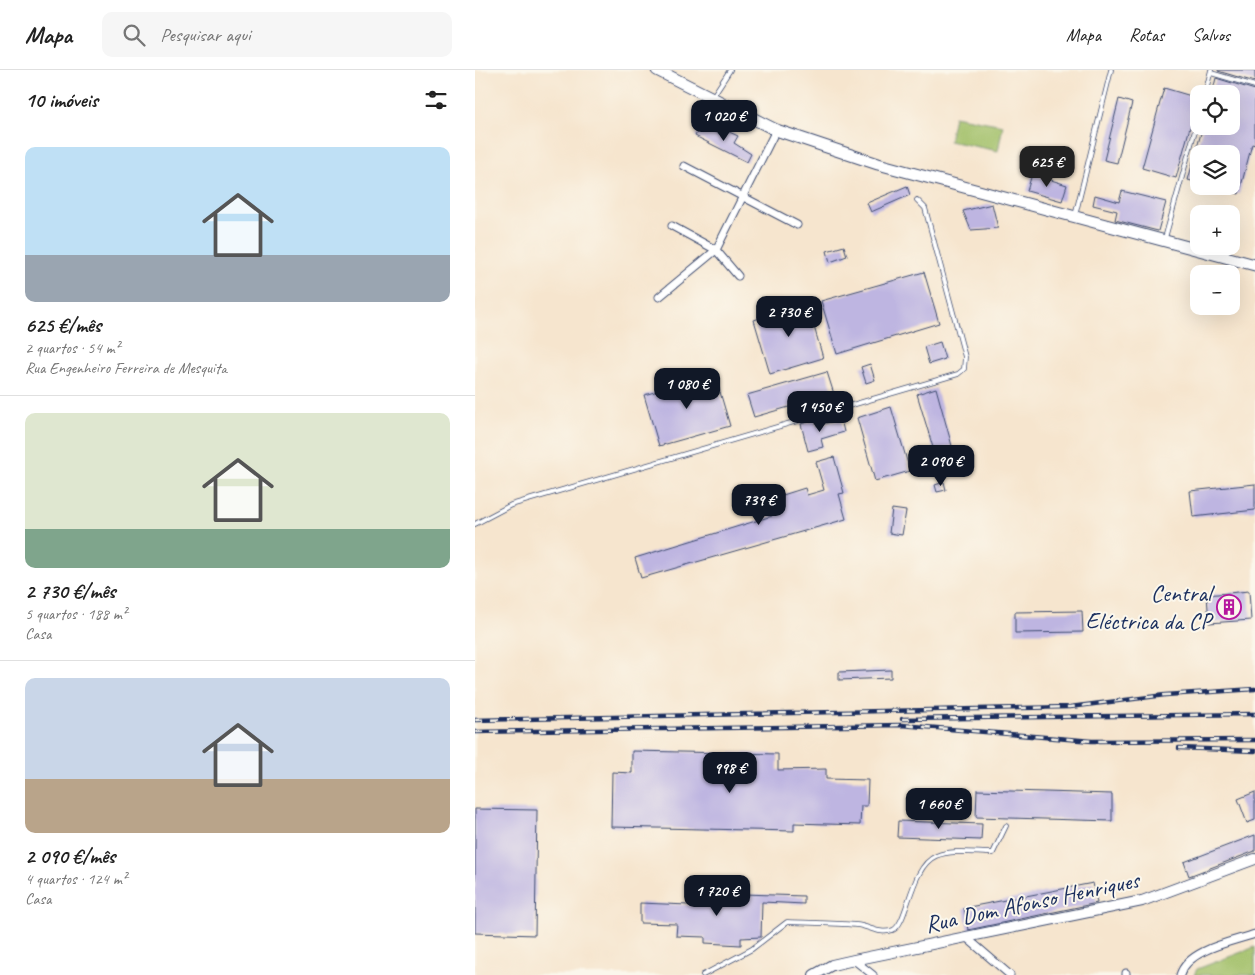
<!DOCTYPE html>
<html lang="pt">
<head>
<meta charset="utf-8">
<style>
	body { margin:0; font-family:Caveat,sans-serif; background:#f6f6f6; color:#222; height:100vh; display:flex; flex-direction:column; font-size:19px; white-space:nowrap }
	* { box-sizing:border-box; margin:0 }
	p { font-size:16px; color:#767676 }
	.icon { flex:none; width:28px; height:28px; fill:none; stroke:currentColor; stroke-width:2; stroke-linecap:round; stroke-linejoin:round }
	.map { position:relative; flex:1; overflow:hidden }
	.side { display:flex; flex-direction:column; background:#fff; width:475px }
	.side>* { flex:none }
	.tools { position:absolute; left:715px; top:15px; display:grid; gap:10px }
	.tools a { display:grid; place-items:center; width:50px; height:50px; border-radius:10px; background:#fff; box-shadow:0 5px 20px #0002; font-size:25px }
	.price { position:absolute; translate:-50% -42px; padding:0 11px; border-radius:10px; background:#111827; color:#fff; font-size:16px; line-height:32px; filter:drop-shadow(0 1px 2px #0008) }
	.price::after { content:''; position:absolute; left:50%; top:30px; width:15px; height:11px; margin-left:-8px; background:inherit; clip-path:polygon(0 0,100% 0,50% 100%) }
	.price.on { background:#222; color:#fff }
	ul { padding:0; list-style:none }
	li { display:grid; align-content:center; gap:10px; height:265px; padding:0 25px }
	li+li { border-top:1px solid #e0e0e0 }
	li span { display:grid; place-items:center; height:155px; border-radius:10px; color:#555 }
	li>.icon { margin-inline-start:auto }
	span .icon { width:90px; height:90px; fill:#fffc; stroke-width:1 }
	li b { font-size:21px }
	h2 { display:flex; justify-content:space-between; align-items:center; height:60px; padding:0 25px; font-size:21px }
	header { display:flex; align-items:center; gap:30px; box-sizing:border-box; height:70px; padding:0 25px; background:#fff; border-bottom:1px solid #e0e0e0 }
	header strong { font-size:24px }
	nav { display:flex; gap:28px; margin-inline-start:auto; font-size:18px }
	.search { width:350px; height:45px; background:#f6f6f6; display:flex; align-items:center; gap:12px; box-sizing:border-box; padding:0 18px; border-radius:10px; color:#767676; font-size:19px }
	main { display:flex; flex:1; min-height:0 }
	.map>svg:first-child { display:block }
</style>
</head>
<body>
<header>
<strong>Mapa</strong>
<div class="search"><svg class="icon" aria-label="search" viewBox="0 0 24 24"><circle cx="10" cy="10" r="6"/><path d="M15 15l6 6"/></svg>Pesquisar aqui</div>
<nav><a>Mapa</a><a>Rotas</a><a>Salvos</a></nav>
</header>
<main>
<section class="side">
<h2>10 imóveis<svg class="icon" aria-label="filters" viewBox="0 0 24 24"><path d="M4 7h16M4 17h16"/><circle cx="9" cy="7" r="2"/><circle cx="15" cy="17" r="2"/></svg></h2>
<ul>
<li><span style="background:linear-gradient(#bfe0f5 70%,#9aa5b1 0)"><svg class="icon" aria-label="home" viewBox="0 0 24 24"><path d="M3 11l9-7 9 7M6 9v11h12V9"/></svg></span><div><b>625 €/mês</b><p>2 quartos · 54 m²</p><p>Rua Engenheiro Ferreira de Mesquita</p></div></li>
<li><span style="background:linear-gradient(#dfe7d0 75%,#7fa58c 0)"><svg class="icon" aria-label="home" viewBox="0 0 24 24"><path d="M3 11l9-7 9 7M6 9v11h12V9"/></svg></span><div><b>2 730 €/mês</b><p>5 quartos · 188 m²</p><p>Casa</p></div></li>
<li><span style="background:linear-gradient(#c9d6e8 65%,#b9a48a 0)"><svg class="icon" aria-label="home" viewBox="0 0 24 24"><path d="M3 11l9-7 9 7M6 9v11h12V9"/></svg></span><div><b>2 090 €/mês</b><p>4 quartos · 124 m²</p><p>Casa</p></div></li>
</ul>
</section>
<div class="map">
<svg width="780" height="905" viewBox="0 0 780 905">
	<rect width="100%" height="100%" fill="#fbf7ec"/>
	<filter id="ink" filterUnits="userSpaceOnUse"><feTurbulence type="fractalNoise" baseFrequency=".02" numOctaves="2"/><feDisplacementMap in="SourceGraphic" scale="10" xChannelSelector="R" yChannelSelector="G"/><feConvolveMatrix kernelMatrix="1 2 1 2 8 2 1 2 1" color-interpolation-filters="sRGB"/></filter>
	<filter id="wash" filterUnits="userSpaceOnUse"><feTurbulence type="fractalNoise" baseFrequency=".0096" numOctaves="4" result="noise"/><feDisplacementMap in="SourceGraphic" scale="20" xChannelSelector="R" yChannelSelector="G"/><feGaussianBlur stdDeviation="1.12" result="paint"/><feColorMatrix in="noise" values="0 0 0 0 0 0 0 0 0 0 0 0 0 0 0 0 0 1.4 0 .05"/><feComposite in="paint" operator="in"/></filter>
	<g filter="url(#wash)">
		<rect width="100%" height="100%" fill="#f6e5ce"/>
		<g fill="#a1bf67" stroke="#5e7762">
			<polygon points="479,46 528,55 523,81 474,71"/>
			<polygon points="780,877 780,905 719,905 722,899"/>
		</g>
		<g id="blocks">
			<g fill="#beb5e1">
				<polygon points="743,0 780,0 780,12 743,1"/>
				<polygon points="741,8 780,20 780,75 777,74 764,124 743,118 743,116 756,116 756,84 724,84 724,113 713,110 728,56 756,56 756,24 737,24"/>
				<polygon points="689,18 723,28 701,108 667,98"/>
				<polygon points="644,29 657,33 642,93 629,90"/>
				<polygon points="225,57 245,64 248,59 263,66 259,73 276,84 272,92 220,66"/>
				<polygon points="557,104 592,115 587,131 552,121"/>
				<polygon points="432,116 435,125 396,142 392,133"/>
				<polygon points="647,121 691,132 683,161 640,150 642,141 618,135 620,125 644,132"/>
				<polygon points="517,134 523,158 496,160 488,141"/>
				<polygon points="369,176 372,186 355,192 352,181"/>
				<polygon points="449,202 464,253 362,284 346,231"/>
				<polygon points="332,232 348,288 295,304 279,250"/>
				<polygon points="465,272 470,289 454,294 449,277"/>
				<polygon points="395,294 400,310 391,313 386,297"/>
				<polygon points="352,302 359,324 279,347 272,325"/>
				<polygon points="240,305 255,356 184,376 169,325"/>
				<polygon points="461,318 477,376 459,381 442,324"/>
				<polygon points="416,337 435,401 400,411 382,348"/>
				<polygon points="366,349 369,362 346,369 348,377 333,381 326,354 340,350 342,356"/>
				<polygon points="359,387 369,423 364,424 371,449 166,508 160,488 297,446 292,430 330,418 332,425 349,420 341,392"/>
				<polygon points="469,412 471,420 462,422 460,415"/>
				<polygon points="780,414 780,440 718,447 715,421"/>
				<polygon points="417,439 431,441 427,465 414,463"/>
				<polygon points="774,521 776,550 734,553 732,525"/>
				<polygon points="607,541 608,562 540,563 540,542"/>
				<polygon points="416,600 416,608 364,610 364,602"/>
				<polygon points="157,681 303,684 303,700 351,699 351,709 393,710 392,736 386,736 385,755 319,753 319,761 136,757 137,702 157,703"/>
				<polygon points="502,720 637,724 637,751 501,747"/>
				<polygon points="780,722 780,750 772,753 763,729"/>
				<polygon points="0,739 62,740 60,865 0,863"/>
				<polygon points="423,751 507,754 506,770 422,767"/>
				<polygon points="780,765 780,781 714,806 709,792"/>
				<polygon points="618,813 622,833 493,860 489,838"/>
				<polygon points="238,823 329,826 329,834 287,832 286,867 266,868 266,875 230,873 230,867 201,866 202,854 165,853 165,833 238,836"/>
			</g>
		</g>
	</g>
	<g filter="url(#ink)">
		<use href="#blocks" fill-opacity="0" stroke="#3c4a6f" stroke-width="1"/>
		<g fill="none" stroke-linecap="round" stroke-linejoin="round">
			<defs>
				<g id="lane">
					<polyline points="736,3 780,16"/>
					<polyline points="730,24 736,0"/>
					<polyline points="238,26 255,0"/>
					<polyline points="600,146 636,0"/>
					<polyline points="690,168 724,46"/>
					<polyline points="0,454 36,435 483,304 489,299 490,287 450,138 442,130"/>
					<path d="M228,905l49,-26 35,-27c23,1 46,1 69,3 13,1 24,10 37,5 15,-6 17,-63 43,-74 16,-7 39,-3 57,-3l13,-27"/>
				</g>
				<g id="street">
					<polyline points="209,96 322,155"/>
					<polyline points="197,156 241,180 263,206"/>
					<polyline points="184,227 241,180 301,60"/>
					<polyline points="492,868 535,905"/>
					<polyline points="379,890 398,905"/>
					<polyline points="651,903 651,905"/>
					<path d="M705,905c8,-26 52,-33 75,-41"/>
				</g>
				<polyline id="secondary" points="339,905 357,895 379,890 667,831 780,789"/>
				<polyline id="primary" points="182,0 301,60 403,94 780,195"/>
			</defs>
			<use href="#lane" stroke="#3c4a6f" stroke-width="5.5"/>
			<use href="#street" stroke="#3c4a6f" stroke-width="9"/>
			<use href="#secondary" stroke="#3c4a6f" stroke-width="12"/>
			<use href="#primary" stroke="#3c4a6f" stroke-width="13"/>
			<polyline stroke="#3c4a6f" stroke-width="1" stroke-dasharray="4 4" stroke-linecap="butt" points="778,905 780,904"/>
			<use href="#lane" stroke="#fff" stroke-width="4"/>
			<use href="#street" stroke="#fff" stroke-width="7"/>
			<use href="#secondary" stroke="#fff" stroke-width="10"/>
			<use href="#primary" stroke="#fff" stroke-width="11"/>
			<defs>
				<g id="rail">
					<polyline points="427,649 780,644"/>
					<polyline points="0,650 595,637 690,625 780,619"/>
					<polyline points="0,662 426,655 617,671 780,670"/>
					<polyline points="704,678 780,681"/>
				</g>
			</defs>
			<use href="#rail" stroke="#1b2f5e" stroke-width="4.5"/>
			<use href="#rail" stroke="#fbf7ec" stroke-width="2.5" stroke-dasharray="8" stroke-linecap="butt"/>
		</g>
	</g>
	<defs>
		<symbol id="building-ring" viewBox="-11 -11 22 22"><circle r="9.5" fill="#fbf7ec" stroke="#b5179e" stroke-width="1.5"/><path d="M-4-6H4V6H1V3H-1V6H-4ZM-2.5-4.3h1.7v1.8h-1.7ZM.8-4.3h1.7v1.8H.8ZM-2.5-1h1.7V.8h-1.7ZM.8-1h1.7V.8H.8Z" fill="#b5179e"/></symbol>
	</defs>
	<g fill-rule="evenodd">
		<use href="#building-ring" x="740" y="523" width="28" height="28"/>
	</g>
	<g text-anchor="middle" stroke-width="4" stroke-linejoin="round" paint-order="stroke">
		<g font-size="24" fill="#1b2f5e" stroke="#fbf7ec" text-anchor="end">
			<text x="736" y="531">Central<tspan x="736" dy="28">Eléctrica da CP</tspan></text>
		</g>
		<g font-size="24" fill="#1b2f5e" stroke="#fbf7ec">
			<text transform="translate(557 832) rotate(-12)" y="8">Rua Dom Afonso Henriques</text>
		</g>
	</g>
</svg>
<div class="tools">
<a><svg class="icon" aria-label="locate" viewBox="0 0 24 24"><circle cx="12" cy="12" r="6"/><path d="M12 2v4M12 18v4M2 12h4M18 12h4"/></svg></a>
<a><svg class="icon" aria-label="layers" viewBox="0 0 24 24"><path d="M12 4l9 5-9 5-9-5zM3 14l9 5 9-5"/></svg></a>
<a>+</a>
<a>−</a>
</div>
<b class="price" style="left:249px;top:72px">1 020 €</b>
<b class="price on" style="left:572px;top:118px">625 €</b>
<b class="price" style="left:314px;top:268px">2 730 €</b>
<b class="price" style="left:212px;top:340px">1 080 €</b>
<b class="price" style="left:345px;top:363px">1 450 €</b>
<b class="price" style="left:466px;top:417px">2 090 €</b>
<b class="price" style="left:284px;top:456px">739 €</b>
<b class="price" style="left:255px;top:724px">998 €</b>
<b class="price" style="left:464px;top:760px">1 660 €</b>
<b class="price" style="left:242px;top:847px">1 720 €</b>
</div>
</main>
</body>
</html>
